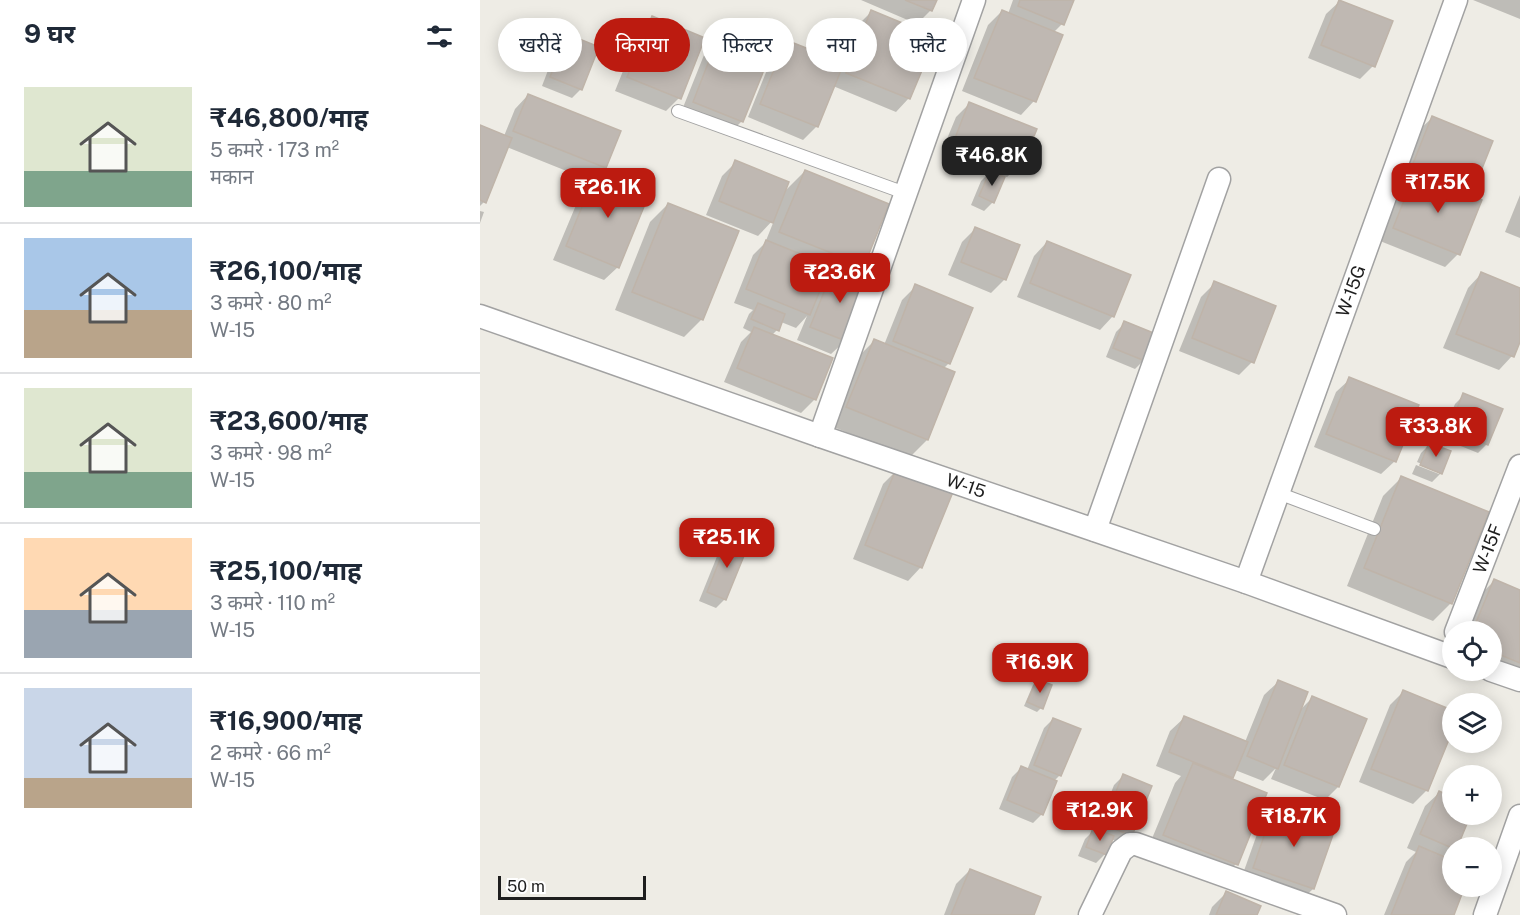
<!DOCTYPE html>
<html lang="hi">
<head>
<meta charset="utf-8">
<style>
	body { margin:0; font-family:"Public Sans","Noto Sans Devanagari",sans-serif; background:#f6f6f7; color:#1f2937; height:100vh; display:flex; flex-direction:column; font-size:22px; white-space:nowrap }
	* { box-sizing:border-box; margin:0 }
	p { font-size:20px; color:#747a83 }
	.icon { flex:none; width:33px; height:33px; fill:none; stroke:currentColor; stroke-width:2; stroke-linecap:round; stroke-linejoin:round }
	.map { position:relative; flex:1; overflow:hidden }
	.drawer { display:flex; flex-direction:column; background:#fff; width:480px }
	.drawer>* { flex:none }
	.guide { position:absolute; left:18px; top:18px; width:570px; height:54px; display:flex; gap:12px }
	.tools { position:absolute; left:962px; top:621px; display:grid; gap:12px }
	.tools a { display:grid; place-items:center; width:60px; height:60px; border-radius:50%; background:#fff; box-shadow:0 3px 15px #0003; font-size:30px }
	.scale { position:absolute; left:18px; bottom:15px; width:148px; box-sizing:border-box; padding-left:6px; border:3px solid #1e1e1e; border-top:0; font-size:16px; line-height:21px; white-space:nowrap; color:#1e1e1e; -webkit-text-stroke:4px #fff; paint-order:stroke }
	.price { position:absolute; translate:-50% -51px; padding:0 14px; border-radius:12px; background:#bc1b10; color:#fff; font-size:20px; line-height:39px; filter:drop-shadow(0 2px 3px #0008) }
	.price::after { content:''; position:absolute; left:50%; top:36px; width:18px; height:14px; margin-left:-9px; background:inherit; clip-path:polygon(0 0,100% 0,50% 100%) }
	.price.current { background:#222; color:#fff }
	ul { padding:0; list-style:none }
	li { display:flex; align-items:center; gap:18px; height:150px; padding:0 24px }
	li+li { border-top:2px solid #e0e1e3 }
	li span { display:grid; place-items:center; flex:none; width:168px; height:120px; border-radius:0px; color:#555 }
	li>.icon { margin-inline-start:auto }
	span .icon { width:72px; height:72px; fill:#fffc; stroke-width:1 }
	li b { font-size:26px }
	h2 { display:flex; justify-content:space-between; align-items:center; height:72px; padding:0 24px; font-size:26px }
	.chip { padding:0 21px; border-radius:27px; background:#fff; box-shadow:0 3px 15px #0003; font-size:21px; line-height:54px }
	.chip.current { background:#bc1b10; color:#fff }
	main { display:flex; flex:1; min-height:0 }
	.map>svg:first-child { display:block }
</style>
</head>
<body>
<main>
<section class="drawer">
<h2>9 घर<svg class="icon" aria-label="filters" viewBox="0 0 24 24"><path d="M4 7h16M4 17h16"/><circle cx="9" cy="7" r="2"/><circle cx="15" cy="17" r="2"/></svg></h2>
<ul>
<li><span style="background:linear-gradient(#dfe7d0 70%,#7fa58c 0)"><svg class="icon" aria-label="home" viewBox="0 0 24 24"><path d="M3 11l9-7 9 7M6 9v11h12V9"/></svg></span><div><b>₹46,800/माह</b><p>5 कमरे · 173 m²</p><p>मकान</p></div></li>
<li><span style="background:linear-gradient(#a9c7e8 60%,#b9a48a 0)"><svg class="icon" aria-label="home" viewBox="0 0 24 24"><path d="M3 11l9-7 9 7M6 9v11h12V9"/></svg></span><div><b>₹26,100/माह</b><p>3 कमरे · 80 m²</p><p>W-15</p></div></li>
<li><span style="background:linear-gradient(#dfe7d0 70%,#7fa58c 0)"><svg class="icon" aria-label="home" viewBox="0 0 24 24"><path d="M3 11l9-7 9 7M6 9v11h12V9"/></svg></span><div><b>₹23,600/माह</b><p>3 कमरे · 98 m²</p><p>W-15</p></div></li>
<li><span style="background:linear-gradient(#ffd9b3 60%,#9aa5b1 0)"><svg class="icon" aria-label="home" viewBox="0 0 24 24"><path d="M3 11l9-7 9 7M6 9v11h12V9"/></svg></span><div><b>₹25,100/माह</b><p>3 कमरे · 110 m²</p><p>W-15</p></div></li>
<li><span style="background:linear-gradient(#c9d6e8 75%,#b9a48a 0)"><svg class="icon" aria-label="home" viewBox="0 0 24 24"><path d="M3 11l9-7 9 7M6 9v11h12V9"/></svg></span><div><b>₹16,900/माह</b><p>2 कमरे · 66 m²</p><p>W-15</p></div></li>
</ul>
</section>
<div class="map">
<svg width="1040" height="915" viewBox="0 0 1040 915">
	<rect width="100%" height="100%" fill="#eeece5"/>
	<g fill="#0003">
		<polygon points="381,0 455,0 451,10 437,24"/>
		<polygon points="533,0 592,0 582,24 574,32 581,35 554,101 541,115 482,91 508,25 522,11 528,14"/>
		<polygon points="993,0 1040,0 1040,19"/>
		<polygon points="860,1 893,66 880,79 828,58 846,14"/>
		<polygon points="391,12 429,98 416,112 353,86 337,126 323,140 268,117 293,55 306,41 362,64 377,26"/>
		<polygon points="172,17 199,98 186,111 135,91 159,31"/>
		<polygon points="87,35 101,89 92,98 62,86 78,44"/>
		<polygon points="240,37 262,121 248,135 200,115 226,50"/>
		<polygon points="48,95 125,167 119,173 138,267 124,280 73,260 104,186 109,180 27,147 4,202 0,206 0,127 24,136 35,109"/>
		<polygon points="489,104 541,164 527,177 524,176 513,202 504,211 491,205 501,181 511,171 462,151 476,117"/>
		<polygon points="952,118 991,190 986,195 978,254 965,267 900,241 922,188 927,183 919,180 938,131"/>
		<polygon points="256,162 303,193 325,171 407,205 382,266 372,276 365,341 351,354 317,340 327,316 316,328 301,322 297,330 292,335 335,399 321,413 244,382 261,342 271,332 263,328 269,314 273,310 254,303 273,255 285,243 295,218 278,236 226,215 242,176"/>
		<polygon points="1040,195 1040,238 1025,232"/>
		<polygon points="188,204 222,319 204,337 135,310 170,222"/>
		<polygon points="0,211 4,212 0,223"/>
		<polygon points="496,228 525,279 511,293 468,275 482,242"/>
		<polygon points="567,242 633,316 620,330 537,297 554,256"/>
		<polygon points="1001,274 1040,290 1040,338 1032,356 1019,370 963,348 988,288"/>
		<polygon points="735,283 772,362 759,375 699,351 721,297"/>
		<polygon points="436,286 469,363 463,369 474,373 447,440 429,458 349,425 376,359 394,341 404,345 422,300"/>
		<polygon points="645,323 664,360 655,369 626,357 636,332"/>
		<polygon points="870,379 915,461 901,474 834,447 856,392"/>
		<polygon points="984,395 1007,444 998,453 961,438 975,404"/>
		<polygon points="950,444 961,473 952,482 932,474 936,465 959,474 959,471 937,462 941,453"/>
		<polygon points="416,471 441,567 428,581 373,559 403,484"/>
		<polygon points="921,478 971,603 953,621 867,586 903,496"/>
		<polygon points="249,540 245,599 236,608 219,601 240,549"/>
		<polygon points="1014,581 1040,592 1040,688 997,670 1011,670 1011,632 983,632 996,599"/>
		<polygon points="557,681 561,708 557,712 544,706 553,685"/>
		<polygon points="798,682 820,710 832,698 858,787 845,800 791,779 796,768 783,781 755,770 750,780 756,864 738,882 666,853 695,783 701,776 676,766 690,731 704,718 765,742 784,695"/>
		<polygon points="923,692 972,711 972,728 947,790 933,804 879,782 910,705"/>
		<polygon points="573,719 580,775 575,780 562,814 553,823 519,809 532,777 541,768 547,770 564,728"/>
		<polygon points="643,776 651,835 642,844 631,839 625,854 616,863 598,856 605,839 614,830 616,831 634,785"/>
		<polygon points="959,793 972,798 972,851 965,859 972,861 972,915 904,915 926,862 936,852 927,848 945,806"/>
		<polygon points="795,809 853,830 833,889 819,902 760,882 781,823"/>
		<polygon points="490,870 553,915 464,915 476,884"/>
		<polygon points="746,893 775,915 729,915 732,907"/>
	</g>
	<g fill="#bfb8b2" stroke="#bfb4a9" stroke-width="1.5">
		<polygon points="425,0 457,0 452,11"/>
		<polygon points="540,0 594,0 584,25 538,6"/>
		<polygon points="859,0 913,21 895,67 841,45"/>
		<polygon points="391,10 456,37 430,99 366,73"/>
		<polygon points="522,10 583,35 556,102 494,78"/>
		<polygon points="172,16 225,38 201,99 147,77"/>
		<polygon points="87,34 119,47 102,90 70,77"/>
		<polygon points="239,35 290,55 263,122 213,102"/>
		<polygon points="306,40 364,63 338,127 280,104"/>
		<polygon points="48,94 141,131 126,168 33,131"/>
		<polygon points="489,102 557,129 542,165 475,138"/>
		<polygon points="952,116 1013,141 993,191 932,166"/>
		<polygon points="0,125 32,138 6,203 0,200"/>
		<polygon points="255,160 309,182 293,223 239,201"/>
		<polygon points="117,170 170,192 139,268 86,246"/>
		<polygon points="325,170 409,204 384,266 299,232"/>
		<polygon points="510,171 525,177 514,203 499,196"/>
		<polygon points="935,173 1002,200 980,255 913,228"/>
		<polygon points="188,203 259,231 223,320 152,292"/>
		<polygon points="495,227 540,245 526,280 481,262"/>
		<polygon points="286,240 350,266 330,315 266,289"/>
		<polygon points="567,241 651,275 634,317 550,283"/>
		<polygon points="354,267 390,282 366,341 330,327"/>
		<polygon points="1001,272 1040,288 1040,342 1034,357 976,334"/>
		<polygon points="734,281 796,306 774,363 712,338"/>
		<polygon points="435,284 493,308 470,364 413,341"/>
		<polygon points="278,303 305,314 299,331 271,319"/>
		<polygon points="644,321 676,334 665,361 633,348"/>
		<polygon points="274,327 353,358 336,400 257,368"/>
		<polygon points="394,339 475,372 448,440 366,407"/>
		<polygon points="869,377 939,405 916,462 846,434"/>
		<polygon points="983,393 1023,409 1008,445 969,429"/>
		<polygon points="949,443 971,451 962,474 940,465"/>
		<polygon points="416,469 473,492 442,568 385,545"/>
		<polygon points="921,476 1009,512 972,604 884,568"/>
		<polygon points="248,539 268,546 246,600 227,592"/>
		<polygon points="1014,579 1040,590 1040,663 1011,651 1011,632 992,632"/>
		<polygon points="557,679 572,685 563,709 547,702"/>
		<polygon points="798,680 828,692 798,769 767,756"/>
		<polygon points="923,690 972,710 972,732 948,791 891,769"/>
		<polygon points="832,696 887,719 859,787 804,765"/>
		<polygon points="704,716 768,742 753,778 689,752"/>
		<polygon points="573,718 601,729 581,776 554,765"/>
		<polygon points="713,763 787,793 758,865 683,835"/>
		<polygon points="541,766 577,781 563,815 527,800"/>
		<polygon points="643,774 672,786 652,836 623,824"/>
		<polygon points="959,791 972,797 972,814 991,814 977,848 972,848 940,834"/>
		<polygon points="794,807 855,829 834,889 773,868"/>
		<polygon points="613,828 634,836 627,855 606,847"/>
		<polygon points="939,846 972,860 972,886 985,886 974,915 911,915"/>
		<polygon points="490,869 561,897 554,915 471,915"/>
		<polygon points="746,891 781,906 777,915 736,915"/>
	</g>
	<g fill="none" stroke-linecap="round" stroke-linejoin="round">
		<defs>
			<g id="service">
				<polyline points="198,111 425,193"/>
				<polyline points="798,493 894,529"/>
			</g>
			<g id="minor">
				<polyline points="0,316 340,436 766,582 972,657"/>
				<polyline points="340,436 494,0"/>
				<polyline points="615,530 739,179"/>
				<polyline points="766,582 976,0"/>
				<polyline points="976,632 1040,466"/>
				<polyline points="1011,670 1040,680"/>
				<polyline points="610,915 641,851 650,844 656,844 855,915"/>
				<polyline points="1005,915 1040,816"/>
			</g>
		</defs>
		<use href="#service" stroke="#a2a2a2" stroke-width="14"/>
		<use href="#minor" stroke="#a2a2a2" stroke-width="25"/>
		<use href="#service" stroke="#fff" stroke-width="12"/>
		<use href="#minor" stroke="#fff" stroke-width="22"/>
	</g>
	<g text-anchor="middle" stroke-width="4.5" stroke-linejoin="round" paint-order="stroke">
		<g font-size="18" fill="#1e1e1e" stroke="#fff">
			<text transform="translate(871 291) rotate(-70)" y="6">W-15G</text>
			<text transform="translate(486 486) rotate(19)" y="6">W-15</text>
			<text transform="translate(1008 549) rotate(-69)" y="6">W-15F</text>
		</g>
	</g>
</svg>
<div class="tools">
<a><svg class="icon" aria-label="locate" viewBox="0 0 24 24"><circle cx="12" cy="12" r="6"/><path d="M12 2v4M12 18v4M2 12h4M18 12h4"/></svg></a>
<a><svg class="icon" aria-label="layers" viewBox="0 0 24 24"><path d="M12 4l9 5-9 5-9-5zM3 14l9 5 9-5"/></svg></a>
<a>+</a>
<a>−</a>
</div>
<div class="scale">50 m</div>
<b class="price current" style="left:512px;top:187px">₹46.8K</b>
<b class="price" style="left:958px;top:214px">₹17.5K</b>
<b class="price" style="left:128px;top:219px">₹26.1K</b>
<b class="price" style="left:360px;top:304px">₹23.6K</b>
<b class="price" style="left:956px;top:458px">₹33.8K</b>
<b class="price" style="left:247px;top:569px">₹25.1K</b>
<b class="price" style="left:560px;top:694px">₹16.9K</b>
<b class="price" style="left:620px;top:842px">₹12.9K</b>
<b class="price" style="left:814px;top:848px">₹18.7K</b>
<div class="guide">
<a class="chip">खरीदें</a>
<a class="chip current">किराया</a>
<a class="chip">फ़िल्टर</a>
<a class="chip">नया</a>
<a class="chip">फ़्लैट</a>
</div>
</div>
</main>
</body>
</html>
